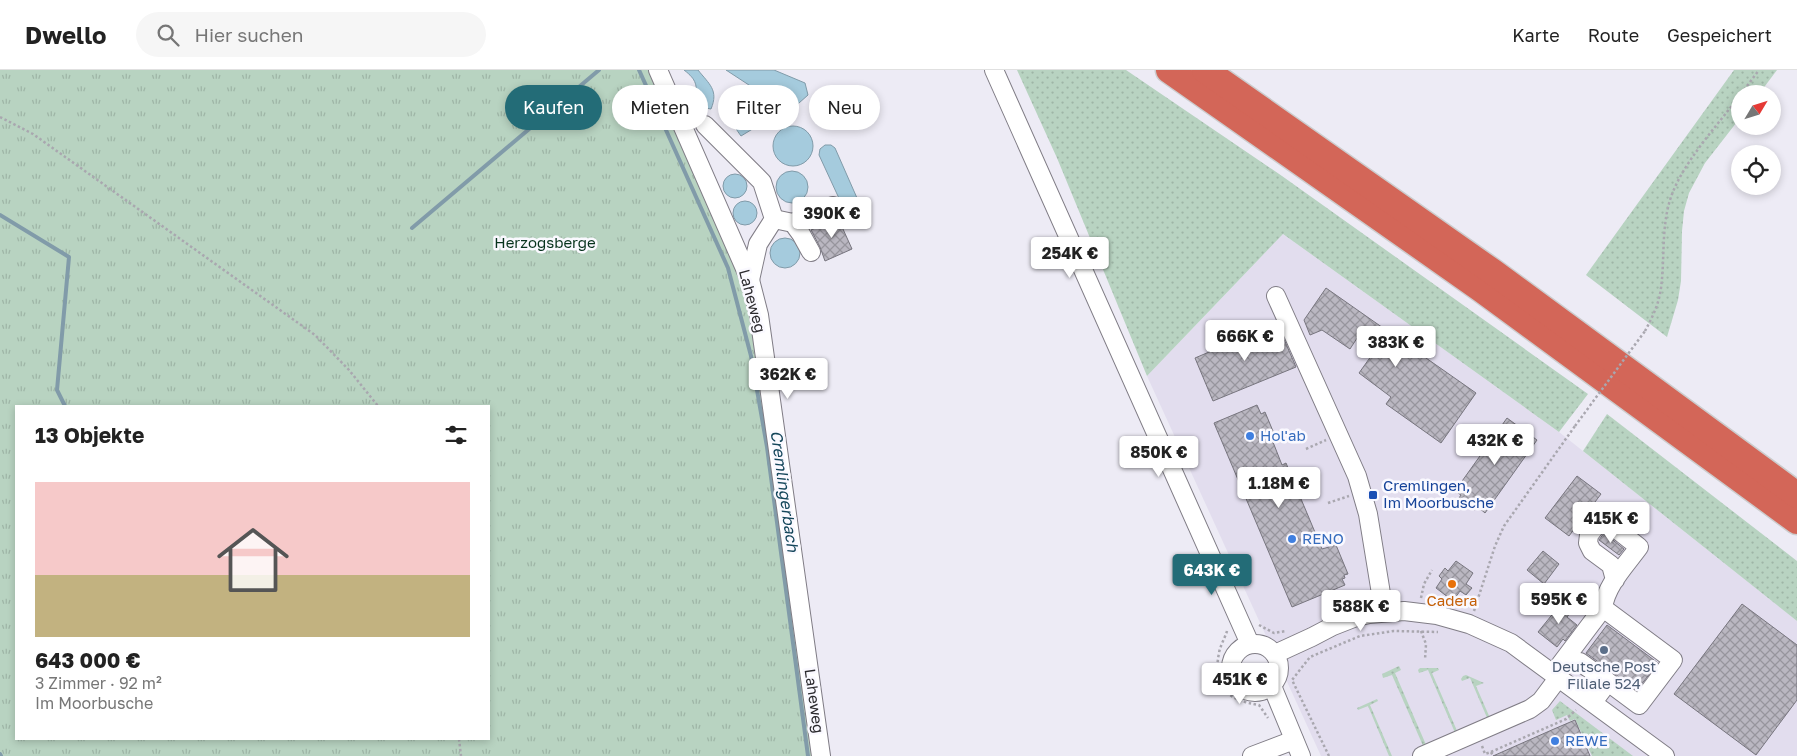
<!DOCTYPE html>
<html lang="de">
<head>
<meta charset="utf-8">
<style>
	body { margin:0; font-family:"Golos Text",sans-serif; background:#f6f6f6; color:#222; height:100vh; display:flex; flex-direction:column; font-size:19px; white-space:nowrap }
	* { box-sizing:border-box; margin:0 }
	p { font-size:16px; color:#767676 }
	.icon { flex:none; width:28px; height:28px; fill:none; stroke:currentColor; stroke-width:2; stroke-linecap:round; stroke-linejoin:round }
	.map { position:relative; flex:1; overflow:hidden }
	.sheet { position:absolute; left:15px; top:335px; width:475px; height:335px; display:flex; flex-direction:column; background:#fff; border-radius:0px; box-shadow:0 2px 8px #0003 }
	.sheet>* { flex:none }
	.banner { position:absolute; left:505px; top:15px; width:475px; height:45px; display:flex; gap:10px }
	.needle { width:32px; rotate:52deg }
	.fabs { position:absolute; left:1731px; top:15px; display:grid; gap:10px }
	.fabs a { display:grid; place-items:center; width:50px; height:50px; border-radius:50%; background:#fff; box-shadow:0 2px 8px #0003; font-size:25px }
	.price { position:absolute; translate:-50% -42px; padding:0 11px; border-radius:5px; background:#fff; color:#222; font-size:16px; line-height:32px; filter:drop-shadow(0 1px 2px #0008) }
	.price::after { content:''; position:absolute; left:50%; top:30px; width:15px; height:11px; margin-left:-8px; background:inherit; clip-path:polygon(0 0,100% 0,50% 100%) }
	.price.selected { background:#236c77; color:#fff }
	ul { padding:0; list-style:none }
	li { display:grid; align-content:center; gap:10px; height:265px; padding:0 20px }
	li+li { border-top:1px solid #e0e0e0 }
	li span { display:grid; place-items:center; height:155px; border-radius:0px; color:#555 }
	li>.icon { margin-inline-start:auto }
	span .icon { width:90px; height:90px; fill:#fffc; stroke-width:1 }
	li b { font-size:21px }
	h2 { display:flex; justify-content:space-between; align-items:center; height:60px; padding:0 20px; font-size:21px }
	.tag { padding:0 18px; border-radius:22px; background:#fff; box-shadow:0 2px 8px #0003; font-size:18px; line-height:45px }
	.tag.selected { background:#236c77; color:#fff }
	header { display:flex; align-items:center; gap:30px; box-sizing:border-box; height:70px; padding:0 25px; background:#fff; border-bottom:1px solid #e0e0e0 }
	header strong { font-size:24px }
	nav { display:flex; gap:28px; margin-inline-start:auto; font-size:18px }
	.search { width:350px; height:45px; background:#f6f6f6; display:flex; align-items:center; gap:12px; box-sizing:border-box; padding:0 18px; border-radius:28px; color:#767676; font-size:19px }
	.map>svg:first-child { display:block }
</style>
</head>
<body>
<header>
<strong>Dwello</strong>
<div class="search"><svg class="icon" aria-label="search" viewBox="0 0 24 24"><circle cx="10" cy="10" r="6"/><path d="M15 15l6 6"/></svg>Hier suchen</div>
<nav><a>Karte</a><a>Route</a><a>Gespeichert</a></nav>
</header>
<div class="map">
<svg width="1797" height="686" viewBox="0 0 1797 686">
	<defs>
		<pattern id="grass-dots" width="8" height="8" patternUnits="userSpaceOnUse" patternTransform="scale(1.25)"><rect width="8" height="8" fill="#b8d3c1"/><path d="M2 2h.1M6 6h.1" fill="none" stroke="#9eb5a6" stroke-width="1.8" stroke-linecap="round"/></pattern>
		<pattern id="park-tufts" width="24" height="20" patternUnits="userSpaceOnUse" patternTransform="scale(1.25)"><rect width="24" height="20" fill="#b8d3c1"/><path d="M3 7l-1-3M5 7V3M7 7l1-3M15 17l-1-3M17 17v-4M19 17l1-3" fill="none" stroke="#9eb5a6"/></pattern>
		<pattern id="building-cross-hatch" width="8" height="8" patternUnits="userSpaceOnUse" patternTransform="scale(1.25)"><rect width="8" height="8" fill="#bab7c1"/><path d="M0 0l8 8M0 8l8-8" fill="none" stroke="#97959d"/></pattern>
	</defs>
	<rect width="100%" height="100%" fill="#edebf5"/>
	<polygon fill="#e2ddee" points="1283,164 1559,362 1797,551 1797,686 1321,686 1147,306"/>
	<g fill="url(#grass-dots)">
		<polygon points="1017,0 1126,0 1282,106 1588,324 1559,362 1283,164 1147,306 1057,88"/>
		<polygon points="1734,0 1777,0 1759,24 1740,24 1740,48 1705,93 1689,123 1684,141 1682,161 1681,211 1678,230 1667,267 1586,205"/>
		<polygon points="1607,344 1797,491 1797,551 1583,381"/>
		<polygon points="1399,596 1401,600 1395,603 1427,677 1424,678 1392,605 1383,608 1382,604"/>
		<polygon points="1420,598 1438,598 1439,600 1432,603 1458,663 1456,665 1428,600 1419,603 1418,600"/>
		<polygon points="1466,605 1484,613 1476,616 1490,648 1488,650 1470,608 1462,611 1461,609 1463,606"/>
		<polygon points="1377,629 1378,631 1370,635 1392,686 1389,686 1368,636 1358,640 1357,638"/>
		<polygon points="1560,631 1633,686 1592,686 1575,649 1570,651 1567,645 1556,650 1552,640"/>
	</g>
	<path fill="url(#park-tufts)" fill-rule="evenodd" d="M0,0h658l92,210 67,476h-817zM16,336h473v333h-473z"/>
	<g fill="#a5cbdd" stroke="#819ba9">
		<path d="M684,0h14c11,14 21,20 13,39l-11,-2 -4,-7c1,-15 1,-20 -12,-30z"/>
		<path d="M726,0h48l31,13 3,12 -18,16 -21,8 -28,17c-18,-24 -6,-27 13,-42l-2,-7z"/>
		<circle cx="793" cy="76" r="20"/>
		<polygon points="825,75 831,75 835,78 857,128 857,134 851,139 843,137 819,85 820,79"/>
		<circle cx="792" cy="117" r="16"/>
		<circle cx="735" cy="116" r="12"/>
		<circle cx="745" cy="143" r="12"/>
		<circle cx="785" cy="183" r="15"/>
	</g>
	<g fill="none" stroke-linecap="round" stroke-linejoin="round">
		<g stroke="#819ba9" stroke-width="4">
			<polyline points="639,0 728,198 751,286 767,377 808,686"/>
			<polyline points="0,145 69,187 57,320 65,336"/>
			<polyline points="412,158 599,0"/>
			<polyline points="0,684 1,686"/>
		</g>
	</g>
	<g fill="url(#building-cross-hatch)" stroke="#77757e">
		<polygon points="838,148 852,179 825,191 820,177 811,160"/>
		<polygon points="1326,218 1476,323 1441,373 1386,334 1391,327 1359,303 1379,275 1361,262 1350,279 1322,260 1310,265 1304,250"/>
		<polygon points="1277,253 1296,297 1213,331 1195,288"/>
		<polygon points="1257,335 1261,344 1265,342 1275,366 1271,367 1282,395 1286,393 1322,479 1336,475 1348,504 1344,505 1345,508 1342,509 1345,515 1292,537 1214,353"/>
		<polygon points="1507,348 1537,370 1485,443 1478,437 1475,440 1459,428 1461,425 1455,421"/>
		<polygon points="1577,406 1601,424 1586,444 1590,447 1582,457 1578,454 1569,466 1545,448"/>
		<polygon points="1604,463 1624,479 1619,485 1599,470"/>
		<polygon points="1543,481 1559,494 1544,514 1527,500"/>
		<polygon points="1456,491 1473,503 1466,514 1472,518 1466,525 1460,521 1453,531 1436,518 1442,509 1439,506 1445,498 1448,501"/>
		<polygon points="1564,530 1574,538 1567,547 1577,555 1565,571 1563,569 1557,577 1538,562"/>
		<polygon points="1742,534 1797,575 1797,630 1756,685 1674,624"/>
		<polygon points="1607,555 1658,593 1637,620 1586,583"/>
		<polygon points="1575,650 1590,686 1493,686 1554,659"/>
	</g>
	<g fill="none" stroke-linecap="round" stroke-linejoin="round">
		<defs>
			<g id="minor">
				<polyline points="658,0 750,210 759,245 821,686"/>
				<polyline points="994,0 1250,574"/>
				<polyline points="705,55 762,112 774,149 758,174 750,210"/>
				<polyline points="774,149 793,153 801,164 811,182"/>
				<polyline points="793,153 833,136"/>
				<polyline points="1276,226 1357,406 1368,444 1384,542"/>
				<circle cx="1255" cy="598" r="24"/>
				<polyline points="1275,584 1312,567 1333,556 1356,547 1369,544 1404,541 1437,545 1469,554 1511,573 1665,686"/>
				<polyline points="1580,592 1608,612"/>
				<path d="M1554,603l49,-65c3,-23 23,-43 36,-61l-37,-29 -13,17 -1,8 4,8 19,14 4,15"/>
				<polyline points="1272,616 1301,686"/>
				<polyline points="1593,632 1608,612 1639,635 1673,590 1603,538"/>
				<polyline points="1252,686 1294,670"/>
				<polyline points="1422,686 1530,639 1541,631 1559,607"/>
			</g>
			<g id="highway">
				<polyline points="1169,0 1481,219 1797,451"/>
				<polyline points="1205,0 1493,202 1797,425"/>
			</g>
		</defs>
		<use href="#minor" stroke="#807d86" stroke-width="20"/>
		<use href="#highway" stroke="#cccccd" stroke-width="29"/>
		<g stroke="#a9a7af" stroke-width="2.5" stroke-dasharray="2.5 2.5" stroke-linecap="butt">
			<polyline points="1741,24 1759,0"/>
			<polyline points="0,47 33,64 315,265 349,300 378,336"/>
			<path d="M1645,261c7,-13 14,-27 16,-43 4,-30 0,-62 10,-91 12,-35 47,-72 69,-102"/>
			<polyline points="1306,379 1326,370"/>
			<polyline points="1328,433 1349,426"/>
			<polyline points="1421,528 1424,514 1432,500"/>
			<polyline points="1354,531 1366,523"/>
			<polyline points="1474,541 1495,476 1504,456 1575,356"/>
			<polyline points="1259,555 1274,563 1286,561"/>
			<path d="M1227,561c-2,7 -7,15 -8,22 -7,35 9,47 40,52l9,13"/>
			<polyline points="1421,561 1426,574 1425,590"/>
			<polyline points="459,669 461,686"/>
			<polyline points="1482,676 1485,684 1491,682 1493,686"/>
			<polyline points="1491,682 1566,649 1576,640"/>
			<polyline points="1329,686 1292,610 1310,587 1360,566 1394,561 1438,562"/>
		</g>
		<use href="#minor" stroke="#fff" stroke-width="18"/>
		<use href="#highway" stroke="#d36658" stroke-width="26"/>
		<polyline stroke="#a9a7af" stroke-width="2.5" stroke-dasharray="2.5 2.5" stroke-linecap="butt" points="1575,356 1645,261"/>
	</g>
	<g fill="#3f7fe0" stroke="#faf9ff" stroke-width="2">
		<circle cx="1250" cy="366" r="5"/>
		<circle cx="1292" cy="469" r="5"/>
		<circle cx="1555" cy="671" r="5"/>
	</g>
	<rect fill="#1a4fb4" stroke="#faf9ff" stroke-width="2" x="1368" y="420" width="10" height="10" rx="2.5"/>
	<circle fill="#e8710a" stroke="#faf9ff" stroke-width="2" cx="1452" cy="514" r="5"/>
	<circle fill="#5c6f8a" stroke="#faf9ff" stroke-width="2" cx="1604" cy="580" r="5"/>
	<g text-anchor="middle" stroke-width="5" stroke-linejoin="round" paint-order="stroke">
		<g font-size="15" fill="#07331d" stroke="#faf9ff">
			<text x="545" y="178">Herzogsberge</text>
		</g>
		<g font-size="15" fill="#2c2b2f" stroke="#faf9ff">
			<text transform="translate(752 231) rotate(75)" y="5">Laheweg</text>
			<text transform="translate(814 631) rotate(82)" y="5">Laheweg</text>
		</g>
		<g font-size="15" fill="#366cbe" stroke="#faf9ff" text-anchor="start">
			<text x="1260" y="371">Hol'ab</text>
			<text x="1302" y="474">RENO</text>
			<text x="1565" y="676">REWE</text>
		</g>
		<g font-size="15" fill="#164399" stroke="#faf9ff" text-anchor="start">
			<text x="1383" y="421">Cremlingen,<tspan x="1383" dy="17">Im Moorbusche</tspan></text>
		</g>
		<g font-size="15" fill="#c56008" stroke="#faf9ff">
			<text x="1452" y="536">Cadera</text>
		</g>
		<g font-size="15" fill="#4e5e75" stroke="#faf9ff">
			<text x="1604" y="602">Deutsche Post<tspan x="1604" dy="17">Filiale 524</tspan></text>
		</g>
		<g font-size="16" font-style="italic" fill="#14465b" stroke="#faf9ff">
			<text transform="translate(785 421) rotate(82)" y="6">Cremlingerbach</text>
		</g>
	</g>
</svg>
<div class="fabs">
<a><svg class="needle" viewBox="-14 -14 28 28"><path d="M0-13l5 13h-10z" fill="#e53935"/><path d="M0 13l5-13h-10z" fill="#767676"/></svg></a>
<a><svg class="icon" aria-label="locate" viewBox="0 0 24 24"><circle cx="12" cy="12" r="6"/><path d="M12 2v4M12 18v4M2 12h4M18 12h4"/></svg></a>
</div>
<b class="price" style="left:832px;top:169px">390K €</b>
<b class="price" style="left:1070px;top:209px">254K €</b>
<b class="price" style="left:1245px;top:292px">666K €</b>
<b class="price" style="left:1396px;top:298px">383K €</b>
<b class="price" style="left:788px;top:330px">362K €</b>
<b class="price" style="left:1495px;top:396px">432K €</b>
<b class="price" style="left:1159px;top:408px">850K €</b>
<b class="price" style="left:1279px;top:439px">1.18M €</b>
<b class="price" style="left:1611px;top:474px">415K €</b>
<b class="price selected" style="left:1212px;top:526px">643K €</b>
<b class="price" style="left:1559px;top:555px">595K €</b>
<b class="price" style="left:1361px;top:562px">588K €</b>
<b class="price" style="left:1240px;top:635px">451K €</b>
<div class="banner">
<a class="tag selected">Kaufen</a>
<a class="tag">Mieten</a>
<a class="tag">Filter</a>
<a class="tag">Neu</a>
</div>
<section class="sheet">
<h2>13 Objekte<svg class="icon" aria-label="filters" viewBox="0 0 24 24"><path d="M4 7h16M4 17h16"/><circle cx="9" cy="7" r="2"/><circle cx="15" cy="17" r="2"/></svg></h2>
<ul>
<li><span style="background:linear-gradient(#f6c9c9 60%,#c2b280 0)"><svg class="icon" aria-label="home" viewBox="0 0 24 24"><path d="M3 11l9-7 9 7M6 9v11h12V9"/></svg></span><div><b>643 000 €</b><p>3 Zimmer · 92 m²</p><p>Im Moorbusche</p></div></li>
</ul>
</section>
</div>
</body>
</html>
